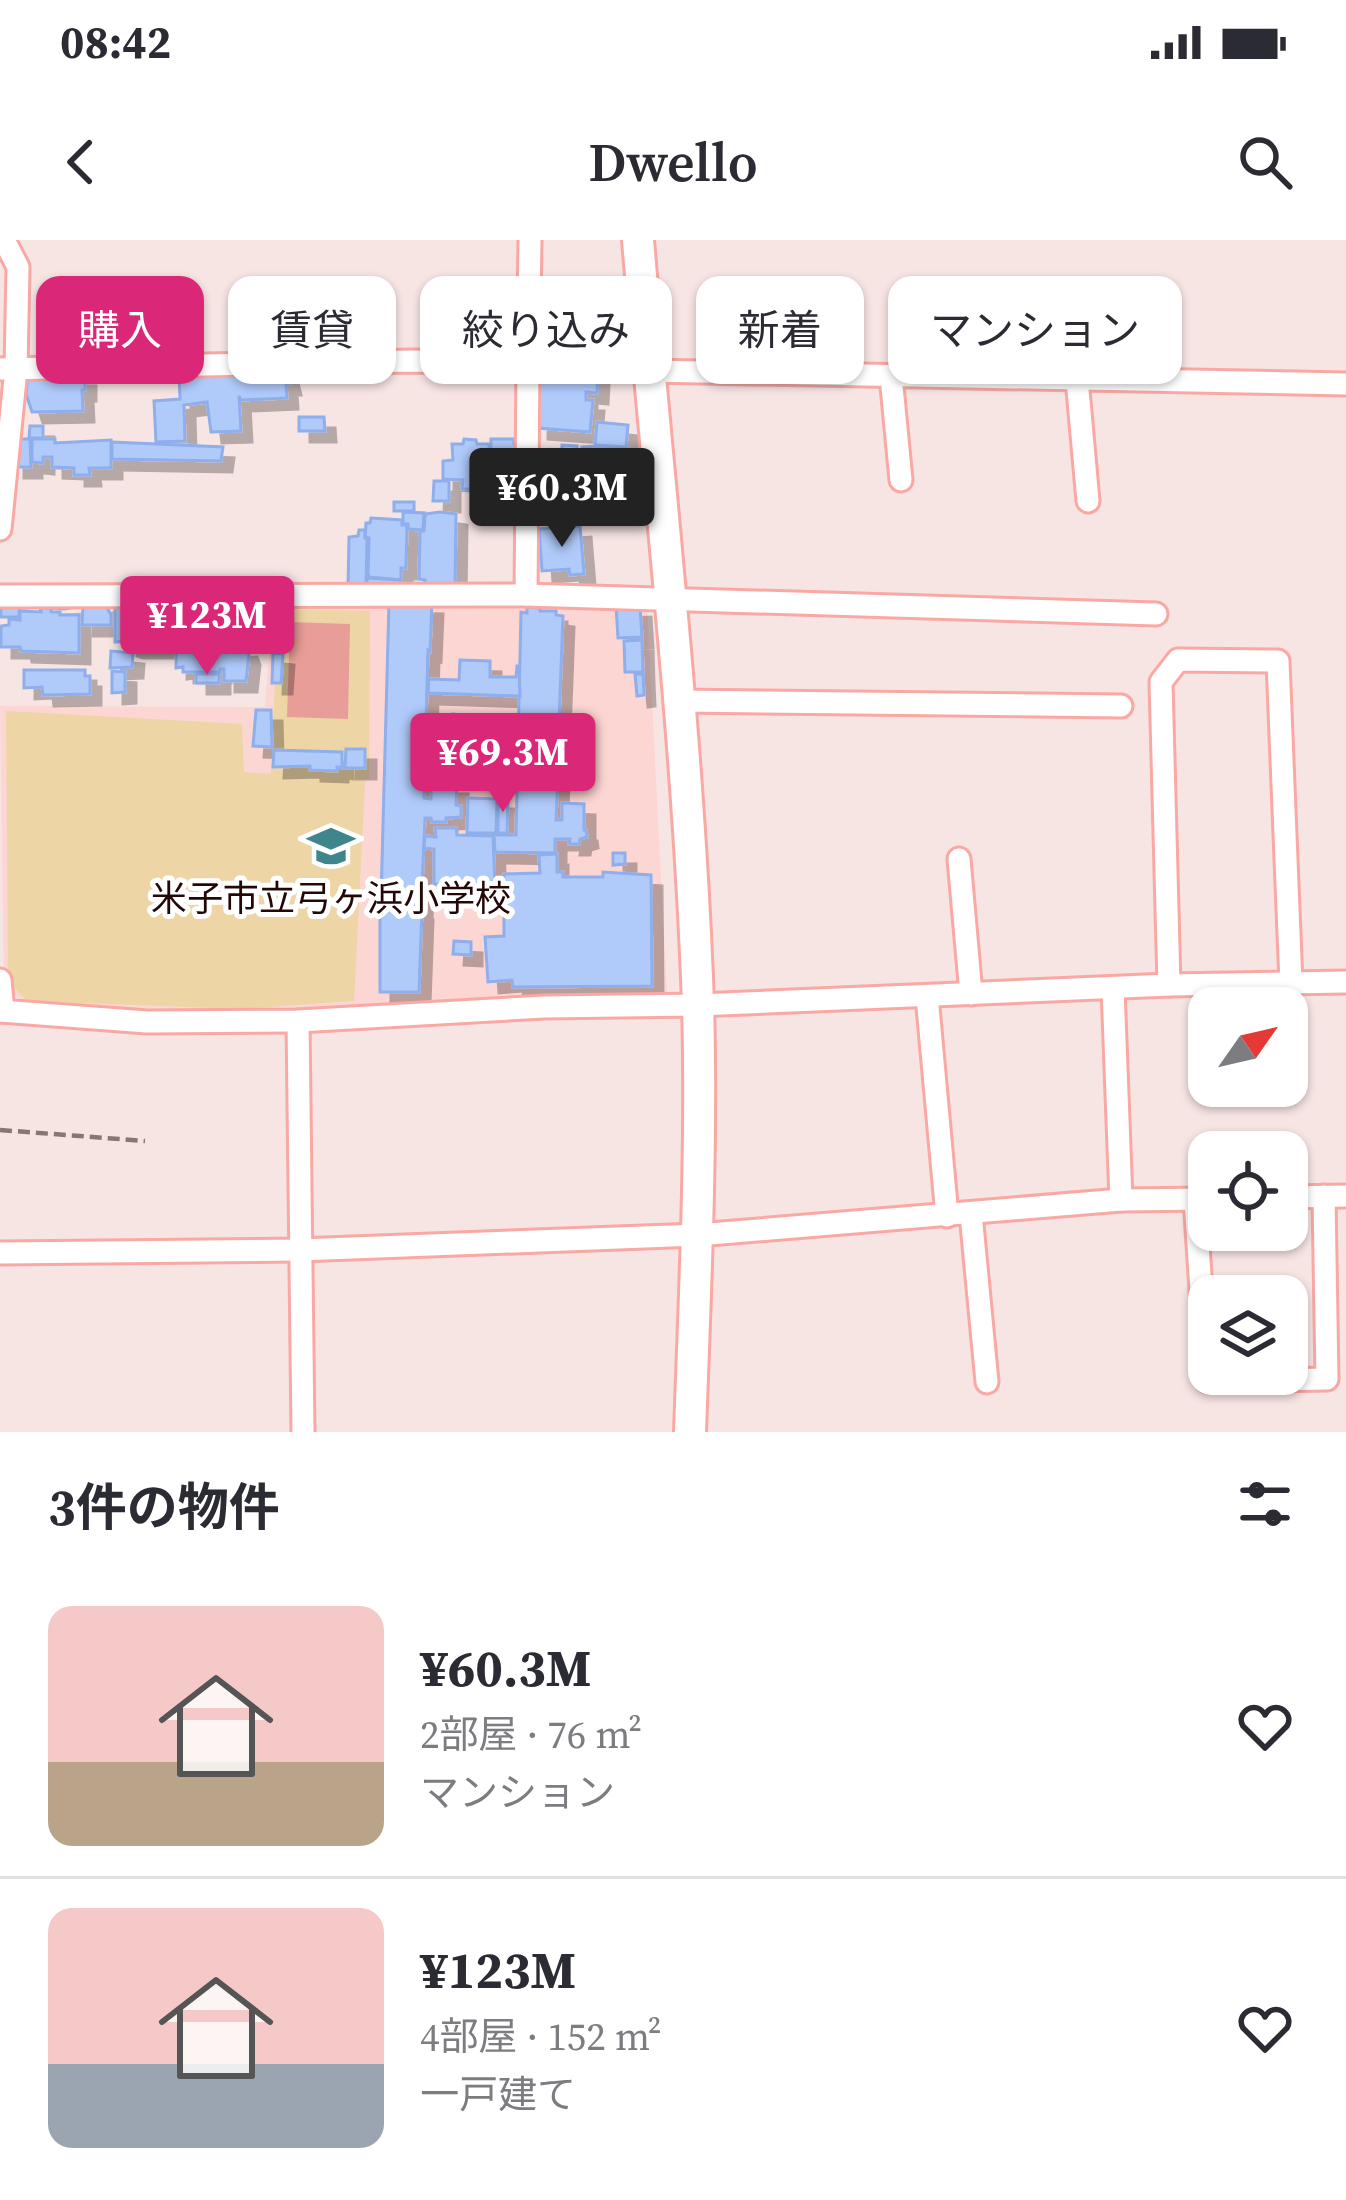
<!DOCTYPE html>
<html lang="ja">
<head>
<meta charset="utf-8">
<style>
	body { margin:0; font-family:"Source Serif 4","Noto Sans JP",serif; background:#f2f2f3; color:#2b2b33; height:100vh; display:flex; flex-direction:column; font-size:45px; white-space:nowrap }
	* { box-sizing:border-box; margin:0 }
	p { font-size:39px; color:#7c7c81 }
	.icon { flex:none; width:66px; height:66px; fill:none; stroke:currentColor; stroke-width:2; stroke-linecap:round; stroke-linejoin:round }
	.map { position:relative; height:1192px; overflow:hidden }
	.panel { display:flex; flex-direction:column; background:#fff; flex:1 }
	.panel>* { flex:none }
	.banner { position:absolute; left:36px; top:36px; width:1275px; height:108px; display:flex; gap:24px }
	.needle { width:78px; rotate:56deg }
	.buttons { position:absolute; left:1188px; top:747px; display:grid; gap:24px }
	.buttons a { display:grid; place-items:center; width:120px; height:120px; border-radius:24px; background:#fff; box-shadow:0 3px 9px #0004; font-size:60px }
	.price { position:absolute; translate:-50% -102px; padding:0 27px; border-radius:12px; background:#db2777; color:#fff; font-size:39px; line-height:78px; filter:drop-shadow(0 3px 6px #0008) }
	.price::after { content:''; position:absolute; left:50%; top:72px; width:36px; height:27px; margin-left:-18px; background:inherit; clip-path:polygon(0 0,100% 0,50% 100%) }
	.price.selected { background:#222; color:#fff }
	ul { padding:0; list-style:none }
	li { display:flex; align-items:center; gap:36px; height:300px; padding:0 48px }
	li+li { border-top:3px solid #e1e1e2 }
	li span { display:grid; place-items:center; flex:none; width:336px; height:240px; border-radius:24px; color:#555 }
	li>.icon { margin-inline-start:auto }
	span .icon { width:144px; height:144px; fill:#fffc; stroke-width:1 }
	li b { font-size:51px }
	h2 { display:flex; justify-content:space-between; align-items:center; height:144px; padding:0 48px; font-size:51px }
	.chip { padding:0 42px; border-radius:24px; background:#fff; box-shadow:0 3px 9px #0004; font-size:42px; line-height:108px }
	.chip.selected { background:#db2777; color:#fff }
	.status { display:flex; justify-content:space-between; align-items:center; height:84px; padding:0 60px; background:#fff; direction:ltr }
	.status svg { height:33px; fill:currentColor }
	header { display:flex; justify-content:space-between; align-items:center; height:156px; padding:0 48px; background:#fff; font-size:54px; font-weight:600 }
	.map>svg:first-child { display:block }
</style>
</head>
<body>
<div class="status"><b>08:42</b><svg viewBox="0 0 49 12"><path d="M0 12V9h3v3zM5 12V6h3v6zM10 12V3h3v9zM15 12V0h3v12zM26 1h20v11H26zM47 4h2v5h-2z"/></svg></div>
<header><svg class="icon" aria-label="back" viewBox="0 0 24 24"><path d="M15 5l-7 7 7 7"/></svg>Dwello<svg class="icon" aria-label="search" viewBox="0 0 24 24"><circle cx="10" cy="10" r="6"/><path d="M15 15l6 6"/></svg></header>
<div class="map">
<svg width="1346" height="1192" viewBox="0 0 1346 1192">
	<defs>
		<filter id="shadow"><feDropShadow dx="11" dy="11" stdDeviation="0" flood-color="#0004"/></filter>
	</defs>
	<rect width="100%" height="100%" fill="#f7e5e4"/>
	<g fill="#fcd6d3">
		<polygon points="579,206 630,207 639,283 581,285"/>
		<polygon points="273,361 647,365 667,752 204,774 26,765 4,745 0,466 265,467"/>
	</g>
	<polygon fill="#edd5a6" points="278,369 370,371 369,539 346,539 365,541 354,761 241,769 27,761 8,742 6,471 242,484 244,532 271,534"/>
	<polygon fill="#e99d98" points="290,382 350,384 348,479 287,477"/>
	<g fill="#b0cafa" stroke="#8eaeec" stroke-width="3" filter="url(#shadow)">
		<polygon points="538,127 598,133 597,153 586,152 586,160 593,160 590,192 537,188"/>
		<polygon points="286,128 290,144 286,144 287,158 241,160 239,156 241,191 211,192 207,162 184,165 185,201 156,202 154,161 180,159 179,133"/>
		<polygon points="28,134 85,135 85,150 82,150 83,171 32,172 26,154"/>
		<polygon points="299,177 324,177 325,191 299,191"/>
		<polygon points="597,182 628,185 626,207 595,205"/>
		<polygon points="30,186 43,186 43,198 29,198"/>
		<polygon points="13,199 30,199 31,227 13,227"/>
		<polygon points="32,199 55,199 55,203 111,200 111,228 89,228 90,235 74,235 74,228 52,227 52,217 43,217 43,223 32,222"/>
		<polygon points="464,199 476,200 477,204 489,204 490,240 476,240 477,249 462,249 463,240 443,239 443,221 453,220 452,204 463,204"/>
		<polygon points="491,199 514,199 514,204 520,204 520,224 491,226"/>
		<polygon points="112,202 223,207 221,221 112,219"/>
		<polygon points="562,205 577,206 576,219 562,218"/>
		<polygon points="599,206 628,208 632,235 628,236 629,248 600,249 600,265 583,265 582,207"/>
		<polygon points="519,226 519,256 507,256 506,235 509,235 509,227"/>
		<polygon points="434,241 449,241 449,261 433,261"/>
		<rect x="394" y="262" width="20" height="9"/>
		<polygon points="403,272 424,273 423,290 408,289 408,284 403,284"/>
		<polygon points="440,272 456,274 455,349 424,346 425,340 419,339 420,291 424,291 425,274"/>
		<polygon points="371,278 402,280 402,285 407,285 406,328 401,328 401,340 369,337 368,334 369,298 365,298 366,283 370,283"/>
		<polygon points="580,286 584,334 570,335 569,329 542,331 539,289"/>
		<polygon points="359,290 365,290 365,298 367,298 366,348 348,348 349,297 358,296"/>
		<polygon points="367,335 369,338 400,340 400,348 367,347"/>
		<polygon points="104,362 111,375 111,385 82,385 83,366 64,369 52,368 51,364"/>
		<polygon points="389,362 432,363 430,411 428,410 424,558 431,559 431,543 457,543 456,565 461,566 461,577 446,578 446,582 432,582 431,578 425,578 421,668 411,668 411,659 381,659"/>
		<polygon points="1,364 27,364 27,368 19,368 19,377 1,377"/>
		<polygon points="115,364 165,365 165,407 132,407 126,405 126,401 115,402"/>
		<polygon points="640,366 642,397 618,398 616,367"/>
		<polygon points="527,367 540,368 540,371 556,371 556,375 563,376 558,508 576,508 576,535 558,534 556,580 562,580 562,563 584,564 584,590 586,590 587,597 580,599 579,604 569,604 570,599 555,599 555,613 495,612 494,595 516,595 521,372 527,373"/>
		<polygon points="40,368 51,368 51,372 60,372 60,375 79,375 79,413 21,411 20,407 1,407 1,386 9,385 9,379 20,380 20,371 41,372"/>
		<rect x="215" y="390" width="22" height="13"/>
		<polygon points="177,394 213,396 214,408 246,406 249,414 246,441 224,441 224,429 220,429 220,432 183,432 183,427 176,428"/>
		<polygon points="642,400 643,432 625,432 624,401"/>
		<polygon points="111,411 133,413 132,427 110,428"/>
		<polygon points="273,413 283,414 281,443 272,443"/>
		<polygon points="460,420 490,421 490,437 516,437 517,426 519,426 520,456 428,453 429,439 459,440"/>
		<polygon points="24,430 85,430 85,436 90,436 90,454 43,455 42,447 24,448"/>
		<polygon points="112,431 125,432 125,452 112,453"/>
		<rect x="196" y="434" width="23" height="9"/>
		<polygon points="635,434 643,434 644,455 637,456"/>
		<polygon points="256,470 271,470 272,507 253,506"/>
		<polygon points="453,474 464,475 463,492 453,492"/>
		<polygon points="442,500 452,500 451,517 441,516"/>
		<polygon points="346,509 365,509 365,528 345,528"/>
		<polygon points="274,510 342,512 342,528 337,527 337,531 310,530 310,526 273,527"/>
		<polygon points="457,514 467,514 467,532 456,532"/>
		<polygon points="468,558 497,559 496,593 467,593"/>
		<polygon points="498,558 508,558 507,593 498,593"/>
		<polygon points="435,588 456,588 457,595 493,596 495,647 434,644 434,609 424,608 425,596 436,597"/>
		<polygon points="613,613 625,613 625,624 613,625"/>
		<polygon points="557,614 557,632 563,632 563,637 603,637 603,632 651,635 652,746 513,747 512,740 488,742 485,697 504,696 504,634 540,633 539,615"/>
		<polygon points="401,661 410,661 410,669 422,669 419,752 380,752 380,667 401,667"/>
		<polygon points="454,701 471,702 471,715 453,714"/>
	</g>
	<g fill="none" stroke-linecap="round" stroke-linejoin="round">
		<defs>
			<g id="street">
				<polyline points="0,129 413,121 528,124 530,0"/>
				<polyline points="891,136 901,240"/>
				<polyline points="1077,139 1088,261"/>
				<polyline points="0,289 16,129 18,27 4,0"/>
				<polyline points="526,355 1156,374"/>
				<polyline points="0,356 526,355 528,124 649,131 1346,144"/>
				<polyline points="679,461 1121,466"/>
				<polyline points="959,619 971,754"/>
				<polyline points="0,740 3,771"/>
				<polyline points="1169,745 1161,442 1178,420 1278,421 1291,743"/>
				<polyline points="1113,748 1121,960"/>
				<polyline points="927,756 947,976"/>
				<polyline points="0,771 147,782 298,781 544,767 698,765 1169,745 1346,742"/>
				<polyline points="298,781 303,1192"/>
				<polyline points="1287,957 1346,956"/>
				<polyline points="1195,959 1207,1141 1327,1139 1324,956"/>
				<polyline points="971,974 987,1142"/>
				<polyline points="0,1013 299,1010 697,995 1121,960 1209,959"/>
			</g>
			<path id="secondary" d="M638,0c21,254 51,508 60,764 4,142 -3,286 -8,428"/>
		</defs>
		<use href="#street" stroke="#f9a8a3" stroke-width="27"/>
		<use href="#secondary" stroke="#f9a8a3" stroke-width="36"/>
		<polyline stroke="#8b7474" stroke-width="4.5" stroke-dasharray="12 6" stroke-linecap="butt" points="0,890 145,901"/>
		<use href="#street" stroke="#fff" stroke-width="21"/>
		<use href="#secondary" stroke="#fff" stroke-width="30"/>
	</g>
	<defs>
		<symbol id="school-bare" viewBox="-9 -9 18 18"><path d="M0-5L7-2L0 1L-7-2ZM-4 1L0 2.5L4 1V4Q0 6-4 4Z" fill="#3e858c" stroke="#fff" stroke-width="2.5" paint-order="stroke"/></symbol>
	</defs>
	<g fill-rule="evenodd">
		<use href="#school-bare" x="298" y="573" width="66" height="66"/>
	</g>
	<g text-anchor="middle" stroke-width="10" stroke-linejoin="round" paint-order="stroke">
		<g font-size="36" fill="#240808" stroke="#fff">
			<text x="331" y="671">米子市立弓ヶ浜小学校</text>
		</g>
	</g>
</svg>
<div class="buttons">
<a><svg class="needle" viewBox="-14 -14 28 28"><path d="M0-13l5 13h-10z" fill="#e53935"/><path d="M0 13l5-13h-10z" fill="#7c7c81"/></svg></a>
<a><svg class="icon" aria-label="locate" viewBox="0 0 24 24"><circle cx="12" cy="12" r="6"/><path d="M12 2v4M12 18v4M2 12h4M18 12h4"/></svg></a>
<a><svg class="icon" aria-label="layers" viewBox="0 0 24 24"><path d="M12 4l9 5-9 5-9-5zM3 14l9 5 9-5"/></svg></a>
</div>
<b class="price selected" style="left:562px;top:310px">¥60.3M</b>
<b class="price" style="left:207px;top:438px">¥123M</b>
<b class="price" style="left:503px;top:575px">¥69.3M</b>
<div class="banner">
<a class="chip selected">購入</a>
<a class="chip">賃貸</a>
<a class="chip">絞り込み</a>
<a class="chip">新着</a>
<a class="chip">マンション</a>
</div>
</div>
<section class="panel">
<h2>3件の物件<svg class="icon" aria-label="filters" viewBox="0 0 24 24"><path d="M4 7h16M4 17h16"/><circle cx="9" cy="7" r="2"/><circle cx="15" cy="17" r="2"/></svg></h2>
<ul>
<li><span style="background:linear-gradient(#f6c9c9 65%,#b9a48a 0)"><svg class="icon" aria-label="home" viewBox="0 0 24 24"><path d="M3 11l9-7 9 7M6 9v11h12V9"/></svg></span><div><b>¥60.3M</b><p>2部屋 · 76 m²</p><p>マンション</p></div><svg class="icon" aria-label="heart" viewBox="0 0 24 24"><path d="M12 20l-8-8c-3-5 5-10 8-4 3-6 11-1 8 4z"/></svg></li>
<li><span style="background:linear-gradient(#f6c9c9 65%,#9aa5b1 0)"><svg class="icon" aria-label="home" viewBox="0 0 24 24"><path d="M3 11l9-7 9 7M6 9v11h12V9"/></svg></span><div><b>¥123M</b><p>4部屋 · 152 m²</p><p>一戸建て</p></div><svg class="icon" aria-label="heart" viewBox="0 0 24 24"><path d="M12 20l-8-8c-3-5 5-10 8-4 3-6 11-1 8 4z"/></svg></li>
</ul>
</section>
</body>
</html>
